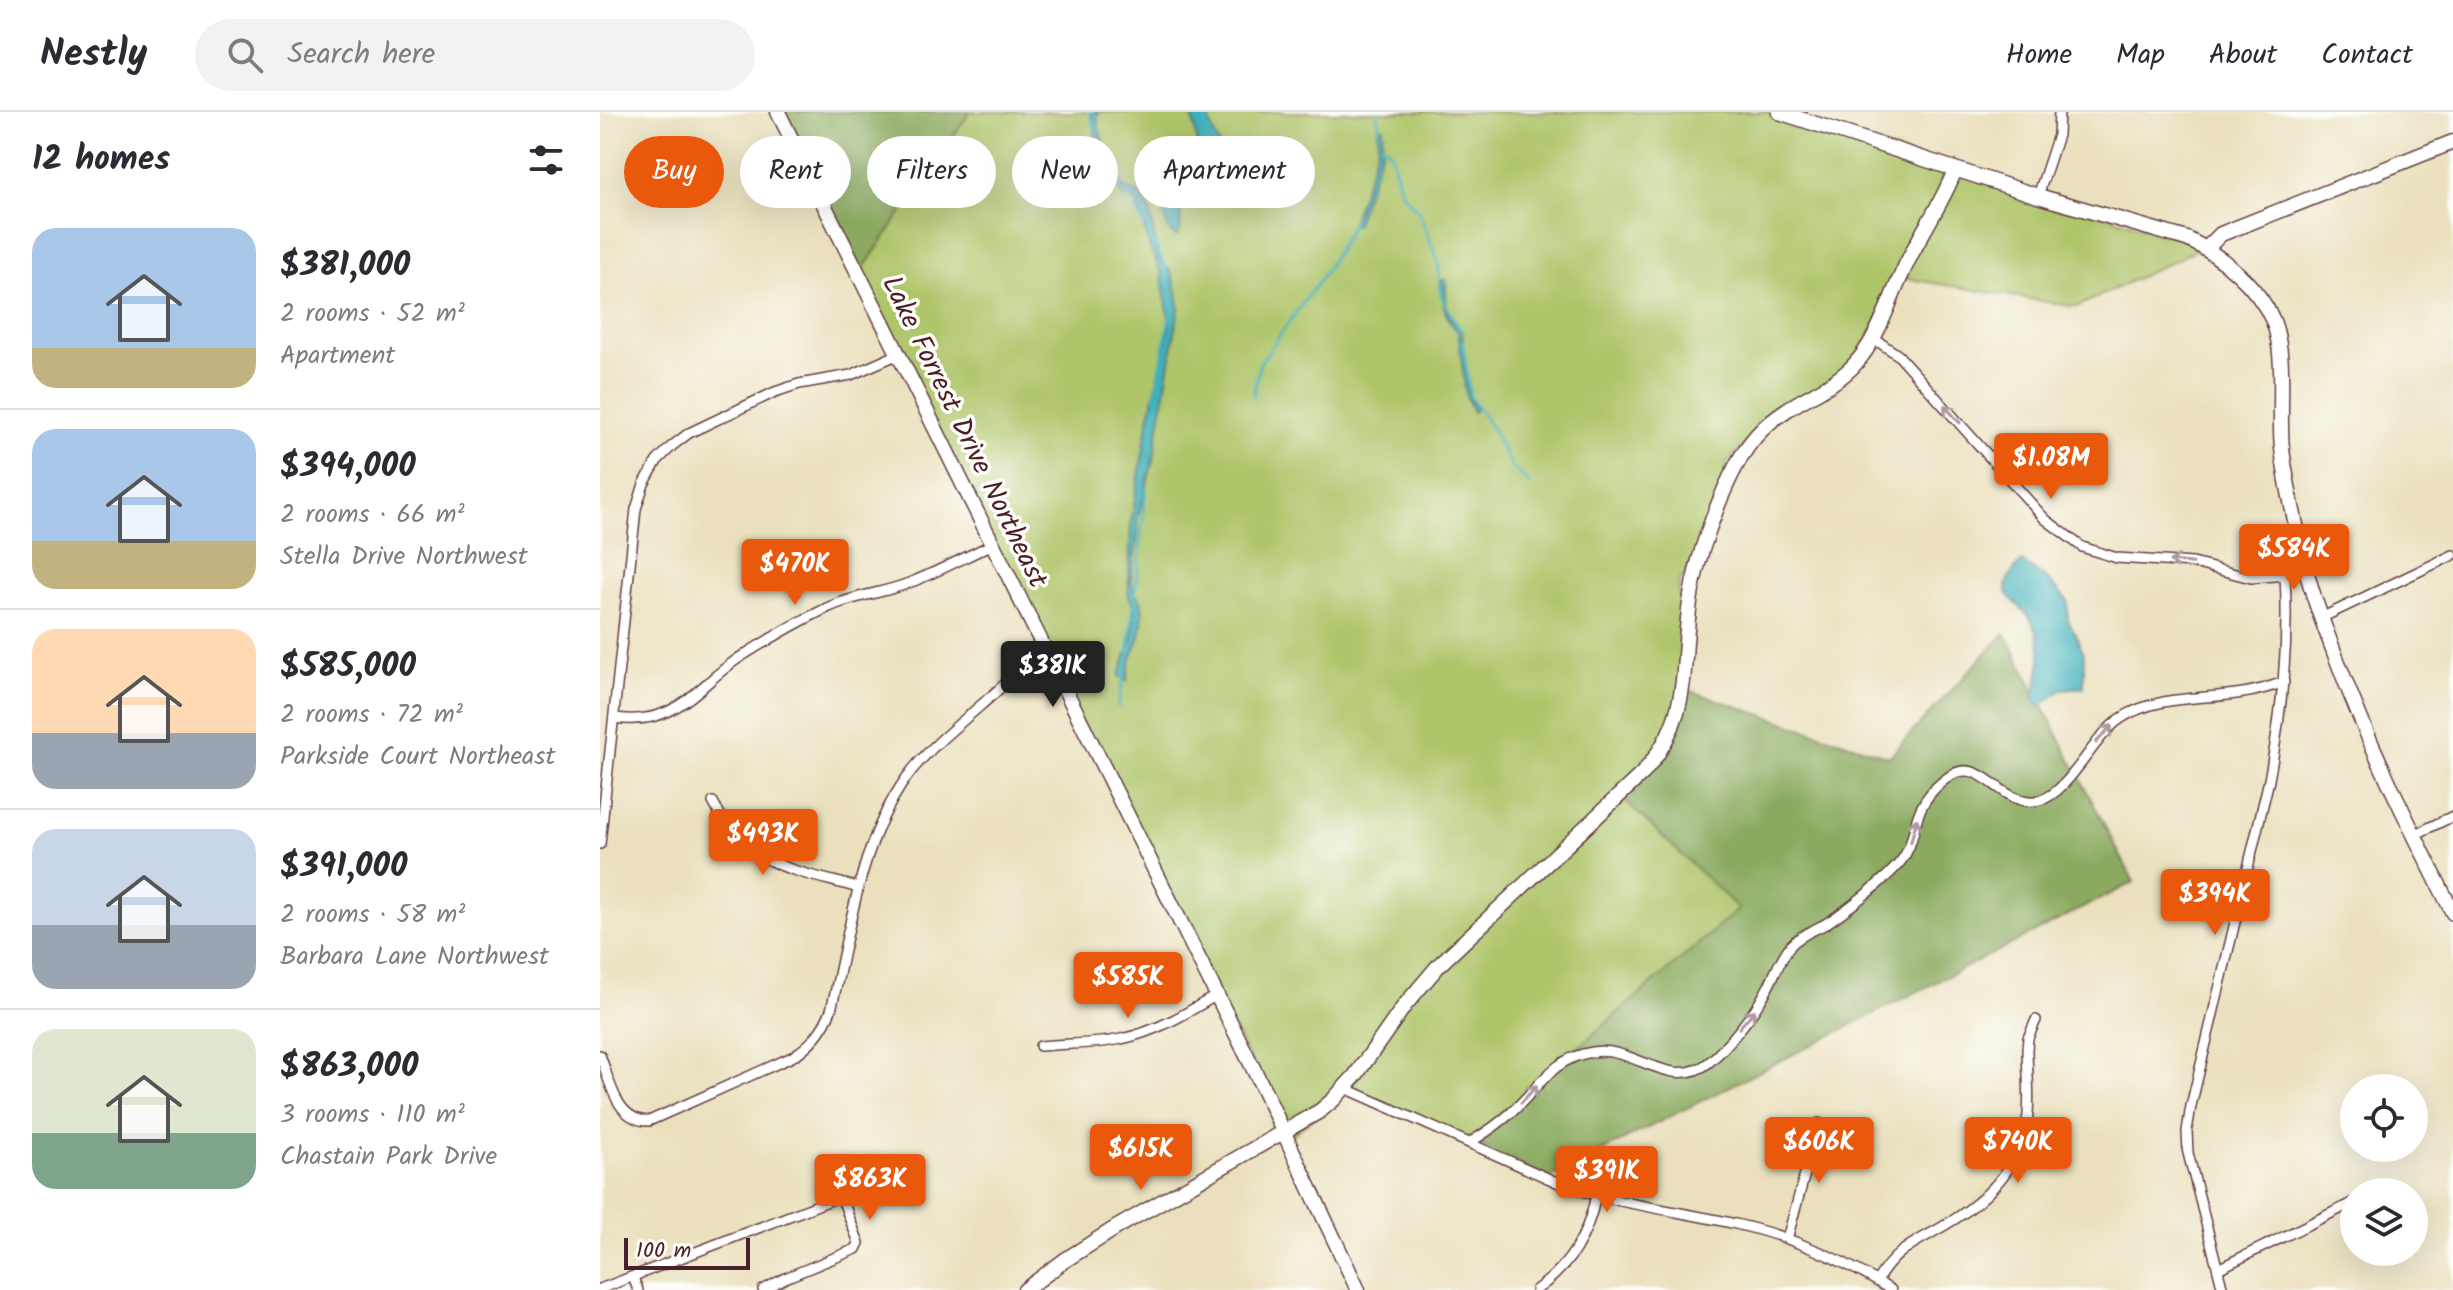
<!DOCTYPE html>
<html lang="en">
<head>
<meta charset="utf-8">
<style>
	body { margin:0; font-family:Kalam,sans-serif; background:#f2f2f3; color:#2b2b33; height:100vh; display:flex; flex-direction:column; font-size:30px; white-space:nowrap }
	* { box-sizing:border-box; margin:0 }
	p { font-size:26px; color:#7c7c81 }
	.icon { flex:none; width:44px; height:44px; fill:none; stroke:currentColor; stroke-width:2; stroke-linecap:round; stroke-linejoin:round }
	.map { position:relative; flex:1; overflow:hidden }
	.drawer { display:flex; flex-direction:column; background:#fff; width:600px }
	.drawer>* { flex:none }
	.hud { position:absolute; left:24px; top:24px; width:760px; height:72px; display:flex; gap:16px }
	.controls { position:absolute; left:1740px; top:962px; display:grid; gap:16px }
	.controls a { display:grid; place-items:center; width:88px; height:88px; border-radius:50%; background:#fff; box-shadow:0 8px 32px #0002; font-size:40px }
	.scale { position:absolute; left:24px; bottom:20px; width:126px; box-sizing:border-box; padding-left:8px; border:4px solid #4a1f2b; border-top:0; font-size:22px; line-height:28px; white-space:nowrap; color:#4a1f2b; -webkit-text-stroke:6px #fdfcf7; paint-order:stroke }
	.price { position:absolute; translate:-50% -68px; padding:0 18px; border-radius:8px; background:#ea580c; color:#fff; font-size:26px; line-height:52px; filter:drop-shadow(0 2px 4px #0008) }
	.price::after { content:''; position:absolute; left:50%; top:48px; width:24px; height:18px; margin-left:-12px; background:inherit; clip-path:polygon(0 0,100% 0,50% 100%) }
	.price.on { background:#222; color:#fff }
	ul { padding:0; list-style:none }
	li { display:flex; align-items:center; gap:24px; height:200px; padding:0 32px }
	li+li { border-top:2px solid #e1e1e2 }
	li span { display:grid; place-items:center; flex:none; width:224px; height:160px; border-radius:24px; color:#555 }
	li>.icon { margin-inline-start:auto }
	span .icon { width:96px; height:96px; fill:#fffc; stroke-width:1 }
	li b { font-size:34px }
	h2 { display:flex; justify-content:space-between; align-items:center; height:96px; padding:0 32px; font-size:34px }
	.chip { padding:0 28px; border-radius:36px; background:#fff; box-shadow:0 8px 32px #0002; font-size:28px; line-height:72px }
	.chip.on { background:#ea580c; color:#fff }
	header { display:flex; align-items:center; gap:48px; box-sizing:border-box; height:112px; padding:0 40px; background:#fff; border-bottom:2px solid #e1e1e2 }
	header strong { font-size:38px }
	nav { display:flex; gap:44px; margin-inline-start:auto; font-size:28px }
	.search { width:560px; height:72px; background:#f2f2f3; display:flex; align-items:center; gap:20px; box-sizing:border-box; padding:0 28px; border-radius:44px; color:#7c7c81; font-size:30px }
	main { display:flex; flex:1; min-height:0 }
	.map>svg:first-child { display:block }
</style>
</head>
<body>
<header>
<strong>Nestly</strong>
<div class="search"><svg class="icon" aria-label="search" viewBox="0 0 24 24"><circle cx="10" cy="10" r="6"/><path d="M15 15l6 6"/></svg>Search here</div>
<nav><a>Home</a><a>Map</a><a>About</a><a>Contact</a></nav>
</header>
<main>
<section class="drawer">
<h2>12 homes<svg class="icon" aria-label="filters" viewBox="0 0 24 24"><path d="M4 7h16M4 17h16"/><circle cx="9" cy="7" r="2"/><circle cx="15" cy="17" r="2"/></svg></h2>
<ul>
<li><span style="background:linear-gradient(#a9c7e8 75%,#c2b280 0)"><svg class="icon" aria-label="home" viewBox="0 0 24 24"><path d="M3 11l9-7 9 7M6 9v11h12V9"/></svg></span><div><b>$381,000</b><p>2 rooms · 52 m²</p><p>Apartment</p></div></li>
<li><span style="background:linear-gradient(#a9c7e8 70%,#c2b280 0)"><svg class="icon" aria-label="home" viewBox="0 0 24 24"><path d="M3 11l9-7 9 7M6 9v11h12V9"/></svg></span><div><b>$394,000</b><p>2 rooms · 66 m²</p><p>Stella Drive Northwest</p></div></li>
<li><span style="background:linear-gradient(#ffd9b3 65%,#9aa5b1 0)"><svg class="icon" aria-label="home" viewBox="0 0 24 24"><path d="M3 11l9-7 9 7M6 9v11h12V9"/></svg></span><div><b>$585,000</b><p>2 rooms · 72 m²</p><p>Parkside Court Northeast</p></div></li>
<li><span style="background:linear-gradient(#c9d6e8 60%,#9aa5b1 0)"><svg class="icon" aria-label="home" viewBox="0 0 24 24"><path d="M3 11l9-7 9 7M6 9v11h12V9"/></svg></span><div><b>$391,000</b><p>2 rooms · 58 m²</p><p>Barbara Lane Northwest</p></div></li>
<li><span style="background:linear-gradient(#dfe7d0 65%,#7fa58c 0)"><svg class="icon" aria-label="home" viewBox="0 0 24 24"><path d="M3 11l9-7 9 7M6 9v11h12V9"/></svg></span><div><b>$863,000</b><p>3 rooms · 110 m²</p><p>Chastain Park Drive</p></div></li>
</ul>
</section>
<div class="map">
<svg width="1853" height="1178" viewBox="0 0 1853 1178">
	<rect width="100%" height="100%" fill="#fdfcf7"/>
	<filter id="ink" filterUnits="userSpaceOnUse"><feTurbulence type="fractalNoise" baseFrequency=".0125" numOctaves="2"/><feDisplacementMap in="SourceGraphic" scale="16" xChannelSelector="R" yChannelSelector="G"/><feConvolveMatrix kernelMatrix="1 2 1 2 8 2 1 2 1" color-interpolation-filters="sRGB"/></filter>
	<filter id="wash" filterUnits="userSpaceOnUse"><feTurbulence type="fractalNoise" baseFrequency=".006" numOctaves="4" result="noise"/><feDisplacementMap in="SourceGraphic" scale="32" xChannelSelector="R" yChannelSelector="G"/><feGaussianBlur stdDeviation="1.8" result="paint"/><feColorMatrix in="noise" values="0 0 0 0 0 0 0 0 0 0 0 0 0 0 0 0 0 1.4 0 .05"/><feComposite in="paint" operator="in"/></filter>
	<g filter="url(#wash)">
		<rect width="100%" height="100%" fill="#eae0bd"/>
		<polygon fill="#afc56a" stroke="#7c724a" stroke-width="2" points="370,0 1169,0 1604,134 1477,195 1298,165 1269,225 1244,259 1169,308 1127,351 1117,414 1078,472 1087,562 1079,609 1140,797 870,1028 748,975 689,1026 258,164"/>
		<g fill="#8baa5e" stroke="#6a6444" stroke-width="2">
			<polygon points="177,0 370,0 258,164"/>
			<polygon points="1405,521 1534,770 947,1067 870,1028 1139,797 1023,687 1055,653 1085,577 1289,645"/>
		</g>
		<g fill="#41b1ba" stroke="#466872" stroke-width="2">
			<path d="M492,0h6c-3,27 19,50 25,75l18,8 9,16 8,47 13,14 6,19 2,17 -25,149 -17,64 1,11 -7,45 2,13 8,10 2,14 -3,23 -9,21 -4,23 -8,-5 14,-39 2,-28 -7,-15 3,-71 17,-99 22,-100 -9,-52 -11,-23 -13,-48 -13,-5 -7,-8 -21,-51z"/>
			<path d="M591,0h20c-7,20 18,34 10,54 -7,18 -35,21 -39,40 -2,8 -1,18 -2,26l-4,4 -7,-5c-2,-9 -8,-21 -5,-31 4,-12 25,-16 32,-38 5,-16 -2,-34 -5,-50z"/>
			<polygon points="783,15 782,38 755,114 752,111 778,35 778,16"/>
			<path d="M842,168h4c1,20 -4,36 16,50l7,68 7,12 -3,2 -7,-16 -8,-65c-17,-14 -14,-32 -16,-51z"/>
			<path d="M1422,450l25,17 21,22v19l16,33v34l-22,2 -21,17 -4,-1 -4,-9c10,-26 12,-62 -8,-84 -6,-8 -18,-13 -19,-24 -1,-9 10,-21 16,-26z"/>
		</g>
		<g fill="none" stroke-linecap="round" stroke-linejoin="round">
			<g stroke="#41b1ba" stroke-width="3">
				<polyline points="489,0 495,17"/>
				<polyline points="777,0 780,19"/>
				<polyline points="781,32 791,40 801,80 819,100 838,149 841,183 861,219"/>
				<polyline points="529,84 544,113"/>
				<polyline points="554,130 566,156"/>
				<polyline points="863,230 870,284 894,320 911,354 930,372"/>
				<polyline points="653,284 660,251 725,160 754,109"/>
				<polyline points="555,285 570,202"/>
				<polyline points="535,484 546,377"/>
				<polyline points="528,540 534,492"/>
				<polyline points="518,595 524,563"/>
			</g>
		</g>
	</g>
	<g filter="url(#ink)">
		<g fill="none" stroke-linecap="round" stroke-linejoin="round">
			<defs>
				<g id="street">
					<polyline points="1438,84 1458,23 1459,0"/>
					<polyline points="1273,226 1298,243 1445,407 1482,435 1517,446 1593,451 1651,466 1685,463 1705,452"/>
					<polyline points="1721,506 1853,443"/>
					<path d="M14,606c65,9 82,-33 128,-62 27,-17 56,-34 85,-48 26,-13 55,-14 82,-25 29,-11 56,-26 84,-39"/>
					<path d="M113,690c33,65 82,68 146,86"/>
					<polyline points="1814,723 1853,704"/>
					<polyline points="0,732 36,397 44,372 57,349 72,334 89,321 175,280 199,272 251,263 299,242"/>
					<path d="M440,934c27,-3 55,-1 81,-7 35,-7 66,-26 96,-44"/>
					<path d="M0,943c10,26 16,66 49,66l143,-64c19,-12 31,-26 39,-47 20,-82 28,-173 82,-241 20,-24 44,-43 67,-63 21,-18 42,-39 66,-54"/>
					<path d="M745,976l216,96c77,28 162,29 237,59 32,12 65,29 93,47"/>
					<path d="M869,1031c15,-9 30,-19 44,-32 26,-24 41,-54 80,-59 40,-7 78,40 115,11 17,-13 47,-51 57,-70 9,-16 15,-35 26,-48 10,-11 24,-15 36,-22 21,-14 59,-43 74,-62 11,-14 12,-30 17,-45 5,-16 17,-29 29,-38 35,-27 53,32 93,22 29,-7 53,-63 80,-81 35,-24 82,-19 123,-26 14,-2 27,-6 41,-11"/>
					<polyline points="1187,1127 1219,1011"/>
					<polyline points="1618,1157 1754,1090"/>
					<polyline points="33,1165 38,1178"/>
					<path d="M1277,1169c19,-33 39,-38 70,-57 38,-23 72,-56 80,-102 4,-23 0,-50 0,-73l1,-11 8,-18"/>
					<polyline points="0,1177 241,1084 259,1131 256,1137 185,1166 163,1178"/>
					<path d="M936,1178c34,-24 52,-54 60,-95"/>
					<path d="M1623,1178l-35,-137 -1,-22 4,-25 78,-326c13,-71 20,-133 16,-205"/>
				</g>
				<g id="secondary">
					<polyline points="178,0 661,972 758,1178"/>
					<path d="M1179,0l259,84 149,43c34,16 71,47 86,82 14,35 5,89 9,127 4,37 14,76 22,113 8,35 22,70 35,104 32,85 73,166 114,248"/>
					<polyline points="1607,136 1621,122 1853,30"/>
					<path d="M425,1178l40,-30 54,-34 164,-94 37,-21 13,-11 22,-24 50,-71 34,-40 204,-192c52,-61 36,-106 48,-177 6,-39 27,-97 46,-132 11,-21 28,-40 48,-53 24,-16 51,-26 70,-47 24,-26 35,-66 50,-97 15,-33 37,-63 50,-97"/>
				</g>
			</defs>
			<use href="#street" stroke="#623c41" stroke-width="12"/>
			<use href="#secondary" stroke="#623c41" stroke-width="17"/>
			<use href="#street" stroke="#fff" stroke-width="9"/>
			<use href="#secondary" stroke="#fff" stroke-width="14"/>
		</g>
		<defs><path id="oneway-shaft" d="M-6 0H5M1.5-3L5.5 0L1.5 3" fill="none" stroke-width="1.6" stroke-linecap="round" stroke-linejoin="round" transform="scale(2)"/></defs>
		<g stroke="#ae9aa0">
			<use href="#oneway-shaft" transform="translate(1352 302) rotate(-132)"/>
			<use href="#oneway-shaft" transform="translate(1581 450) rotate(-174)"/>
			<use href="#oneway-shaft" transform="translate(1504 622) rotate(-48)"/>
			<use href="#oneway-shaft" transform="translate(1314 718) rotate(-75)"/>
			<use href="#oneway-shaft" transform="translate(1147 907) rotate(-49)"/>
			<use href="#oneway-shaft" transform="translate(929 982) rotate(-48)"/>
		</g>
	</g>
	<g text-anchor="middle" stroke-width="7" stroke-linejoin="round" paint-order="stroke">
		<g font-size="28" fill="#4a1f2b" stroke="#fdfcf7">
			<text transform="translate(366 319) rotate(64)" y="10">Lake Forrest Drive Northeast</text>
		</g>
	</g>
</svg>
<div class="controls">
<a><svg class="icon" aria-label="locate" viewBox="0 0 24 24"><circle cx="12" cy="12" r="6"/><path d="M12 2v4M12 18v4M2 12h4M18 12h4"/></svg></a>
<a><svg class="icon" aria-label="layers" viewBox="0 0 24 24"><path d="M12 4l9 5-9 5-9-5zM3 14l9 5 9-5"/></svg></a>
</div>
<div class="scale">100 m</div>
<b class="price" style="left:1451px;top:389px">$1.08M</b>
<b class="price" style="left:1694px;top:480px">$584K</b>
<b class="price" style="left:195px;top:495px">$470K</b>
<b class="price on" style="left:453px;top:597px">$381K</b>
<b class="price" style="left:163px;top:765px">$493K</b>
<b class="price" style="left:1615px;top:825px">$394K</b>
<b class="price" style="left:528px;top:908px">$585K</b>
<b class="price" style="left:1219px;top:1073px">$606K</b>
<b class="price" style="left:1418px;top:1073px">$740K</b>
<b class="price" style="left:541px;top:1080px">$615K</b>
<b class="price" style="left:1007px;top:1102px">$391K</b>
<b class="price" style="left:270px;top:1110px">$863K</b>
<div class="hud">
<a class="chip on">Buy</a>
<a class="chip">Rent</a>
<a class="chip">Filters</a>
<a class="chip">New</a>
<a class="chip">Apartment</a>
</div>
</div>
</main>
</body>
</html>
